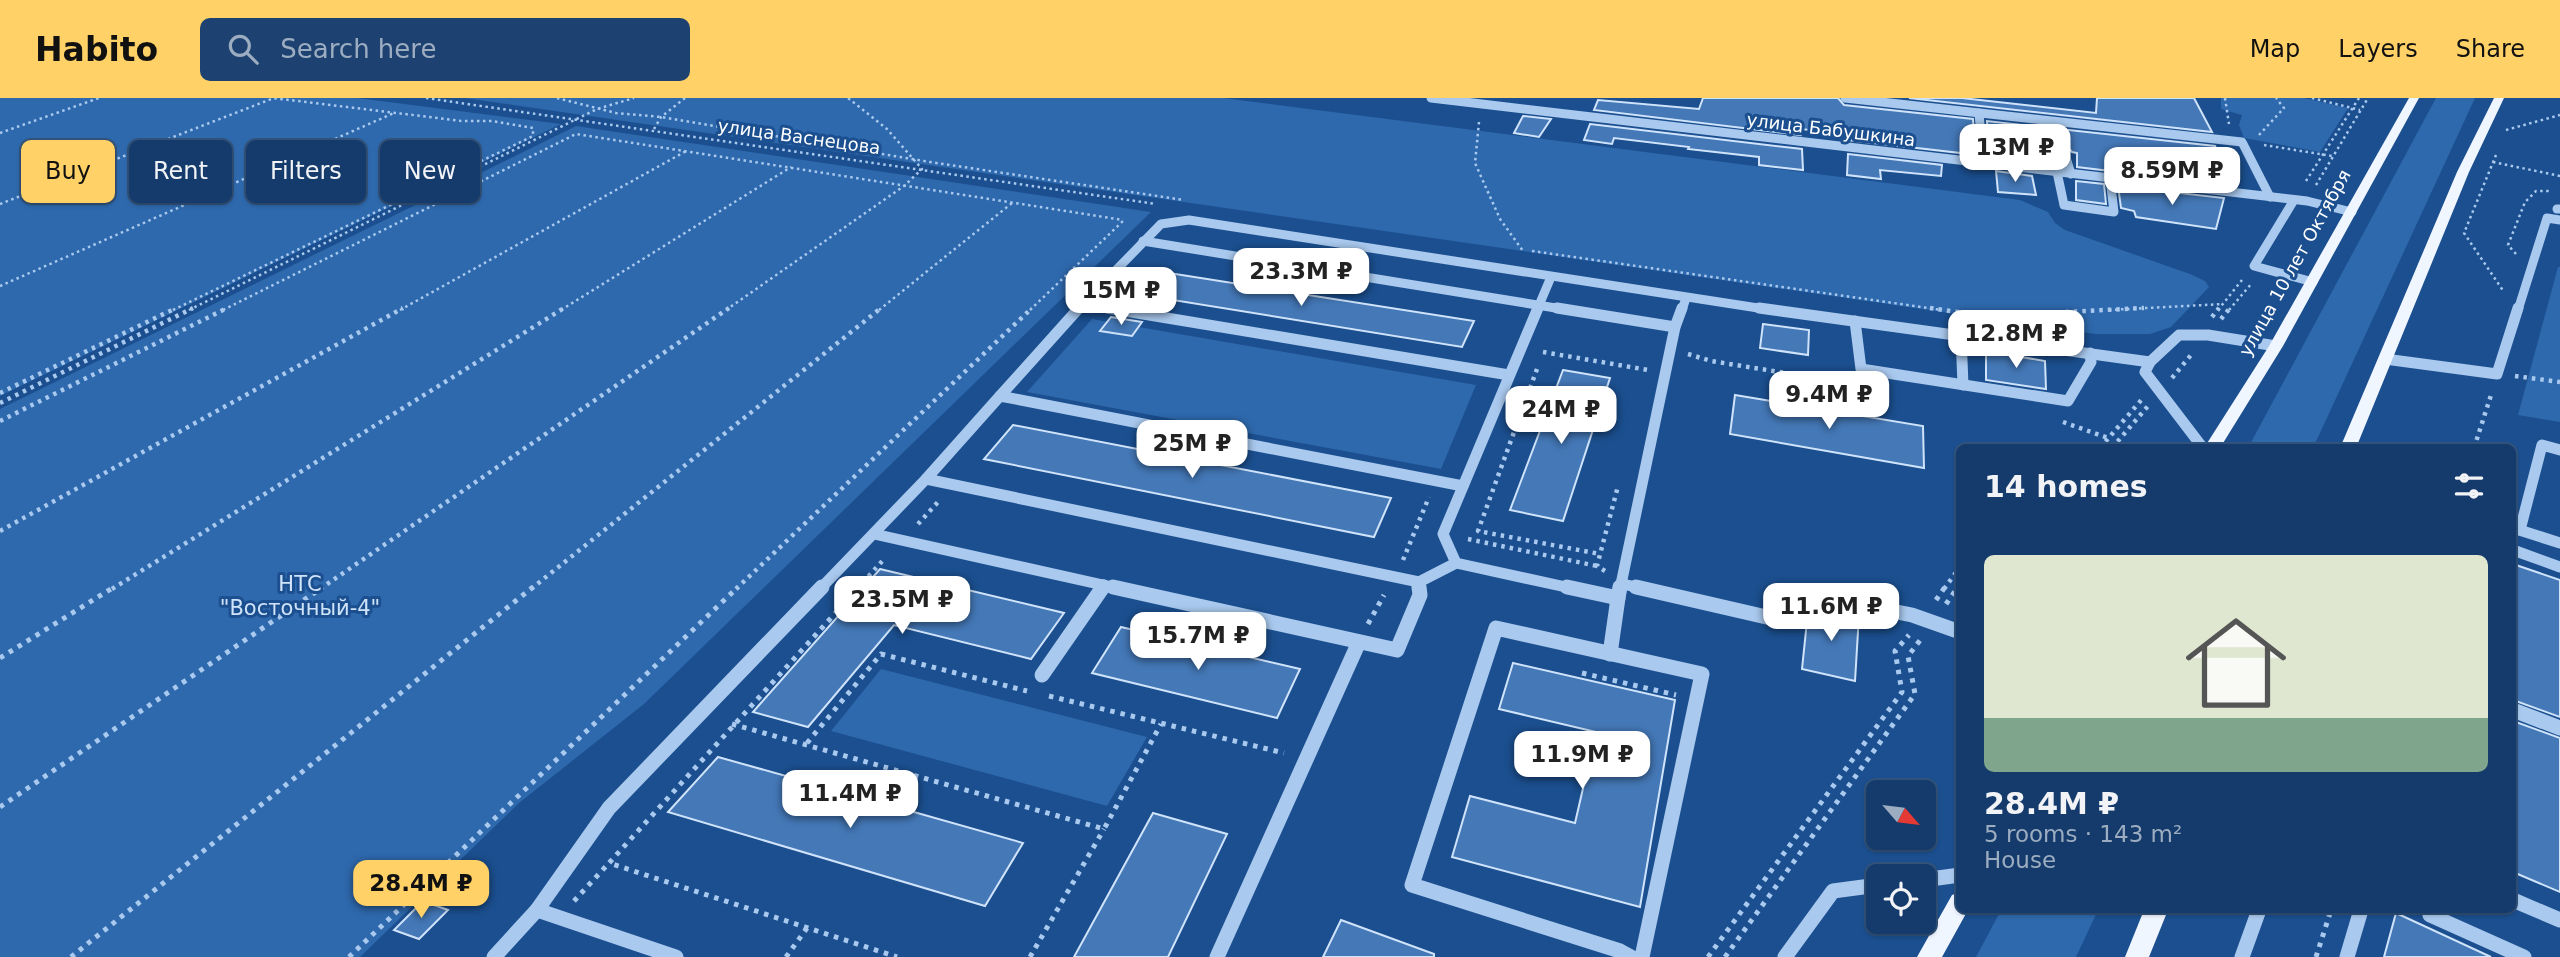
<!DOCTYPE html>
<html lang="en">
<head>
<meta charset="utf-8">
<style>
	body { margin:0; font-family:"DejaVu Sans",sans-serif; background:#1d4271; color:#f1f3f6; height:100vh; display:flex; flex-direction:column; font-size:26px; white-space:nowrap }
	* { box-sizing:border-box; margin:0 }
	p { font-size:23px; color:#9dadc1 }
	.icon { flex:none; width:38px; height:38px; fill:none; stroke:currentColor; stroke-width:2; stroke-linecap:round; stroke-linejoin:round }
	.map { position:relative; flex:1; overflow:hidden }
	.side { position:absolute; left:1956px; top:346px; width:560px; height:469px; display:flex; flex-direction:column; background:#143b6b; border-radius:10px; box-shadow:0 2px 5px #0004,0 0 0 2px #33557e }
	.side>* { flex:none }
	.banner { position:absolute; left:21px; top:42px; width:665px; height:63px; display:flex; gap:14px }
	.needle { width:46px; rotate:118deg }
	.fabs { position:absolute; left:1866px; top:682px; display:grid; gap:14px }
	.fabs a { display:grid; place-items:center; width:70px; height:70px; border-radius:10px; background:#143b6b; box-shadow:0 2px 5px #0004,0 0 0 2px #33557e; font-size:35px }
	.price { position:absolute; translate:-50% -60px; padding:0 16px; border-radius:14px; background:#fff; color:#222; font-size:23px; line-height:46px; filter:drop-shadow(0 2px 4px #0008) }
	.price::after { content:''; position:absolute; left:50%; top:42px; width:21px; height:16px; margin-left:-10px; background:inherit; clip-path:polygon(0 0,100% 0,50% 100%) }
	.price.selected { background:#ffd166; color:#111 }
	ul { padding:0; list-style:none }
	li { display:grid; align-content:center; gap:14px; height:371px; padding:0 28px }
	li span { display:grid; place-items:center; height:217px; border-radius:10px; color:#555 }
	li>.icon { margin-inline-start:auto }
	span .icon { width:126px; height:126px; fill:#fffc; stroke-width:1 }
	li b { font-size:30px }
	h2 { display:flex; justify-content:space-between; align-items:center; height:84px; padding:0 28px; font-size:30px }
	.pill { padding:0 24px; border-radius:10px; background:#143b6b; box-shadow:0 2px 5px #0004,0 0 0 2px #33557e; font-size:24px; line-height:63px }
	.pill.selected { background:#ffd166; color:#111 }
	header { display:flex; align-items:center; gap:42px; box-sizing:border-box; height:98px; padding:0 35px; background:#ffd166; color:#111 }
	header strong { font-size:33px }
	nav { display:flex; gap:38px; margin-inline-start:auto; font-size:24px }
	.search { width:490px; height:63px; background:#1d4271; display:flex; align-items:center; gap:18px; box-sizing:border-box; padding:0 24px; border-radius:10px; color:#9dadc1; font-size:26px }
	.map>svg:first-child { display:block }
</style>
</head>
<body>
<header>
<strong>Habito</strong>
<div class="search"><svg class="icon" aria-label="search" viewBox="0 0 24 24"><circle cx="10" cy="10" r="6"/><path d="M15 15l6 6"/></svg>Search here</div>
<nav><a>Map</a><a>Layers</a><a>Share</a></nav>
</header>
<div class="map">
<svg width="2560" height="859" viewBox="0 0 2560 859">
	<rect width="100%" height="100%" fill="#1b4f8f"/>
	<g fill="#2e69ad">
		<polygon points="0,0 357,0 561,26 0,298"/>
		<polygon points="465,0 1223,0 2020,102 2048,114 2055,125 2065,132 2190,176 2205,183 2209,189 2171,229 2150,236 2095,236"/>
		<polygon points="2221,0 2304,0 2348,10 2320,54 2244,40 2239,27 2242,17 2221,11"/>
		<polygon points="2436,0 2475,0 2313,350 2248,350"/>
		<polygon points="576,28 1151,114 644,606 519,705 360,859 0,859 0,311"/>
		<polygon points="2558,169 2560,169 2560,324 2518,317"/>
		<polygon points="1092,221 1476,287 1441,371 1027,294"/>
		<polygon points="881,571 1147,639 1107,708 831,633"/>
		<polygon points="2001,812 2098,812 2076,859 1976,859"/>
	</g>
	<g fill="#4478b7" stroke="#cfe3fa" stroke-width="2">
		<polygon points="1703,0 1838,0 1844,7 1973,21 1974,39 1981,45 1988,40 1987,23 2215,48 2229,77 2227,87 2077,69 2077,55 2072,54 2065,46 2059,48 2057,53 2028,49 2030,63 1848,42 1848,36 1801,31 1801,37 1594,12 1598,2 1699,11"/>
		<polygon points="1909,0 1962,0 2096,15 2097,0 2194,0 2212,34"/>
		<polygon points="1523,18 1551,21 1539,39 1514,35"/>
		<polygon points="1590,26 1802,51 1803,72 1759,67 1759,59 1688,51 1689,49 1614,40 1612,46 1584,42"/>
		<polygon points="1848,56 1942,67 1941,78 1880,72 1881,81 1847,77"/>
		<polygon points="1996,73 2032,78 2036,97 1998,94"/>
		<polygon points="2076,83 2104,86 2106,106 2076,102"/>
		<polygon points="2118,88 2224,100 2216,131 2136,119 2134,113 2121,110"/>
		<polygon points="1150,172 1474,223 1462,249 1161,200 1154,209 1124,204"/>
		<polygon points="1111,219 1142,224 1132,238 1100,233"/>
		<polygon points="1763,226 1809,232 1808,257 1760,250"/>
		<polygon points="1986,253 2045,263 2046,291 1986,282"/>
		<polygon points="1563,272 1610,280 1563,423 1510,412"/>
		<polygon points="1735,297 1923,328 1924,370 1730,336"/>
		<polygon points="1013,327 1391,400 1374,439 984,361"/>
		<polygon points="2513,466 2560,482 2560,619 2513,602"/>
		<polygon points="880,471 1064,515 1031,561 894,527 808,629 753,614"/>
		<polygon points="1809,504 1824,510 1859,517 1855,583 1802,571"/>
		<polygon points="1121,529 1300,571 1277,620 1092,575"/>
		<polygon points="1513,565 1675,602 1640,809 1452,759 1470,698 1575,725 1596,634 1499,611"/>
		<polygon points="2513,623 2560,640 2560,794 2513,774"/>
		<polygon points="718,659 875,703 1023,745 985,808 668,714"/>
		<polygon points="1153,715 1227,736 1168,859 1074,859"/>
		<polygon points="423,803 448,812 419,841 394,832"/>
		<polygon points="2396,815 2491,859 2384,859"/>
		<polygon points="1341,822 1434,856 1434,859 1323,859"/>
	</g>
	<g fill="none" stroke-linecap="round" stroke-linejoin="round">
		<g stroke="#a9c9ee" stroke-width="2.5" stroke-dasharray="2.5 3.5" stroke-linecap="butt">
			<polyline points="426,0 1156,106"/>
			<polyline points="557,0 616,15 661,19 930,64 1184,102"/>
			<polyline points="2225,0 2229,26"/>
			<polyline points="2312,0 2360,12"/>
			<polyline points="1479,24 1475,65 1500,121 1523,153"/>
			<polyline points="654,31 661,19 685,0"/>
			<polyline points="2506,32 2560,17"/>
			<polyline points="0,35 99,0"/>
			<polyline points="2259,37 2284,10 2276,0"/>
			<polyline points="2264,47 2332,58"/>
			<polyline points="2496,57 2464,135 2504,194"/>
			<polyline points="2493,64 2560,78"/>
			<polyline points="2306,83 2359,0"/>
			<polyline points="2316,87 2368,0"/>
			<polyline points="0,106 274,0"/>
			<polyline points="1532,153 1942,212"/>
			<polyline points="2516,156 2508,147 2525,104 2536,93 2551,93"/>
			<polyline points="0,188 394,15"/>
			<polyline points="173,212 533,38 533,30 492,23 462,23 273,0"/>
			<polyline points="189,212 597,11 634,0"/>
			<polyline points="223,212 576,36 1123,122"/>
			<polyline points="400,212 688,52"/>
			<polyline points="561,212 791,69"/>
			<polyline points="726,212 904,88 922,71 887,31 848,0"/>
			<polyline points="879,212 1012,105"/>
			<polyline points="1030,212 1123,123"/>
			<polyline points="2109,212 2223,206"/>
			<polyline points="2218,212 2242,182"/>
			<polyline points="2229,212 2252,185"/>
		</g>
		<g stroke="#a9c9ee" stroke-width="4.5" stroke-dasharray="3.5 5" stroke-linecap="butt">
			<polyline points="1930,210 1986,218 2144,210"/>
			<polyline points="2212,219 2219,210"/>
			<polyline points="2221,221 2230,210"/>
			<polyline points="1543,254 1648,272"/>
			<polyline points="1688,256 1711,263 1848,285"/>
			<polyline points="1537,271 1478,433 1600,456"/>
			<polyline points="2515,278 2560,284"/>
			<polyline points="2172,280 2191,257"/>
			<polyline points="0,295 176,210"/>
			<polyline points="0,305 193,210"/>
			<polyline points="0,323 227,210"/>
			<polyline points="2063,324 2108,340"/>
			<polyline points="2100,350 2143,300"/>
			<polyline points="2112,350 2148,308"/>
			<polyline points="2474,350 2492,294"/>
			<polyline points="918,426 938,404"/>
			<polyline points="0,433 403,210"/>
			<polyline points="1468,441 1597,468"/>
			<polyline points="1403,462 1429,399"/>
			<polyline points="1605,473 1597,468 1618,388"/>
			<polyline points="112,491 564,210"/>
			<polyline points="320,491 729,210"/>
			<polyline points="531,491 881,210"/>
			<polyline points="736,491 1032,210"/>
			<polyline points="857,491 885,460"/>
			<polyline points="1944,491 1960,469"/>
			<polyline points="1957,491 1960,486"/>
		</g>
		<g stroke="#a9c9ee" stroke-width="5" stroke-dasharray="4.5 6" stroke-linecap="butt">
			<polyline points="859,489 609,765 897,859"/>
			<polyline points="1936,502 1945,489"/>
			<polyline points="1946,506 1958,489"/>
			<polyline points="1368,526 1384,497"/>
			<polyline points="0,560 114,489"/>
			<polyline points="1582,575 1676,597"/>
			<polyline points="1049,598 1284,655"/>
			<polyline points="732,626 1104,731 1161,626"/>
			<polyline points="807,645 881,556 1027,593"/>
			<polyline points="0,709 323,489"/>
			<polyline points="574,803 609,765"/>
			<polyline points="71,859 533,489"/>
			<polyline points="349,859 738,489"/>
			<polyline points="786,859 807,830"/>
			<polyline points="1030,859 1104,731"/>
			<polyline points="1708,859 1902,594 1895,553 1909,537"/>
			<polyline points="1725,859 1915,596 1908,558 1921,541"/>
			<polyline points="2316,859 2331,812"/>
		</g>
		<g stroke="#a9c9ee" stroke-width="9">
			<polyline points="1431,0 2307,103 2352,114"/>
			<polyline points="1845,0 2242,44 2270,99"/>
			<polyline points="1979,15 1981,38"/>
			<polyline points="2064,53 2071,76"/>
			<polyline points="2057,74 2064,107 2114,114 2110,80"/>
			<polyline points="2294,102 2254,168 2313,184"/>
			<polyline points="2557,111 2560,111"/>
			<polyline points="1143,143 1568,212"/>
			<polyline points="1078,212 1083,206"/>
			<polyline points="1118,212 1083,206 1161,126 1189,122 1771,212"/>
			<polyline points="1537,212 1551,179"/>
			<polyline points="1682,212 1686,200"/>
			<polyline points="2518,212 2547,120 2560,122"/>
		</g>
		<g stroke="#a9c9ee" stroke-width="11">
			<polyline points="1107,210 1509,277"/>
			<polyline points="1538,210 1443,436 1456,465 1575,491"/>
			<polyline points="1557,210 1675,229"/>
			<polyline points="1759,210 2150,264"/>
			<polyline points="1855,223 1861,271 2068,303 2091,264 2090,255"/>
			<polyline points="1961,237 1963,287"/>
			<polyline points="2385,261 2497,276 2518,210"/>
			<polyline points="1000,298 1079,210"/>
			<polyline points="2203,350 2145,274 2150,264 2179,237 2208,237 2276,248"/>
			<polyline points="2513,430 2560,445"/>
			<polyline points="2520,432 2542,347 2560,352"/>
			<polyline points="874,436 1121,491"/>
			<polyline points="2513,452 2560,469"/>
			<polyline points="1419,484 1456,465"/>
			<polyline points="1623,486 1644,491"/>
			<polyline points="820,491 926,381"/>
			<polyline points="1101,491 1104,487"/>
			<polyline points="1420,491 1419,484 926,381 1000,298 1463,388"/>
			<polyline points="1620,491 1675,229 1682,210"/>
		</g>
		<g stroke="#a9c9ee" stroke-width="15">
			<polyline points="1113,489 1397,552 1420,497 1419,489"/>
			<polyline points="1567,489 1618,500 1620,489"/>
			<polyline points="1636,489 1784,523"/>
			<polyline points="1826,500 1912,517 1960,534"/>
			<polyline points="1610,556 1618,500"/>
			<polyline points="1042,577 1103,489"/>
			<polyline points="2513,612 2560,630"/>
			<polyline points="1923,782 1960,777"/>
			<polyline points="2513,802 2560,822"/>
			<polyline points="2430,817 2524,859"/>
			<polyline points="494,859 537,812"/>
			<polyline points="676,859 537,812 609,710 822,489"/>
			<polyline points="1217,859 1359,544"/>
			<polyline points="1631,859 1620,853 1412,787 1496,530 1702,576 1642,859"/>
			<polyline points="1785,859 1833,793 1878,787"/>
			<polyline points="2242,859 2259,812"/>
			<polyline points="2347,859 2361,812"/>
		</g>
		<g fill="#f0f6ff" fill-rule="evenodd">
			<polygon points="2409,0 2419,0 2283,248 2220,350 2204,350 2269,248"/>
			<polygon points="2494,0 2504,0 2469,74 2356,350 2340,350 2457,74"/>
			<polygon points="1960,794 1960,812 1968,812 1942,859 1917,859 1952,797"/>
			<polygon points="2144,812 2168,812 2149,859 2125,859"/>
		</g>
	</g>
	<g text-anchor="middle" stroke-width="6" stroke-linejoin="round" paint-order="stroke">
		<g font-size="18" fill="#fff" stroke="#1b4f8f">
			<text transform="translate(1831 32) rotate(7)" y="6">улица Бабушкина</text>
			<text transform="translate(799 39) rotate(8)" y="6">улица Васнецова</text>
			<text transform="translate(2295 165) rotate(-61)" y="6">улица 10 лет Октября</text>
		</g>
		<g font-size="21" fill="#cfe3fa" stroke="#1b4f8f">
			<text x="300" y="493">НТС<tspan x="300" dy="24">"Восточный-4"</tspan></text>
		</g>
	</g>
</svg>
<div class="fabs">
<a><svg class="needle" viewBox="-14 -14 28 28"><path d="M0-13l5 13h-10z" fill="#e53935"/><path d="M0 13l5-13h-10z" fill="#9dadc1"/></svg></a>
<a><svg class="icon" aria-label="locate" viewBox="0 0 24 24"><circle cx="12" cy="12" r="6"/><path d="M12 2v4M12 18v4M2 12h4M18 12h4"/></svg></a>
</div>
<b class="price" style="left:2015px;top:86px">13M ₽</b>
<b class="price" style="left:2172px;top:109px">8.59M ₽</b>
<b class="price" style="left:1301px;top:210px">23.3M ₽</b>
<b class="price" style="left:1121px;top:229px">15M ₽</b>
<b class="price" style="left:2016px;top:272px">12.8M ₽</b>
<b class="price" style="left:1829px;top:333px">9.4M ₽</b>
<b class="price" style="left:1561px;top:348px">24M ₽</b>
<b class="price" style="left:1192px;top:382px">25M ₽</b>
<b class="price" style="left:902px;top:538px">23.5M ₽</b>
<b class="price" style="left:1831px;top:545px">11.6M ₽</b>
<b class="price" style="left:1198px;top:574px">15.7M ₽</b>
<b class="price" style="left:1582px;top:693px">11.9M ₽</b>
<b class="price" style="left:850px;top:732px">11.4M ₽</b>
<b class="price selected" style="left:421px;top:822px">28.4M ₽</b>
<div class="banner">
<a class="pill selected">Buy</a>
<a class="pill">Rent</a>
<a class="pill">Filters</a>
<a class="pill">New</a>
</div>
<section class="side">
<h2>14 homes<svg class="icon" aria-label="filters" viewBox="0 0 24 24"><path d="M4 7h16M4 17h16"/><circle cx="9" cy="7" r="2"/><circle cx="15" cy="17" r="2"/></svg></h2>
<ul>
<li><span style="background:linear-gradient(#dfe7d0 75%,#7fa58c 0)"><svg class="icon" aria-label="home" viewBox="0 0 24 24"><path d="M3 11l9-7 9 7M6 9v11h12V9"/></svg></span><div><b>28.4M ₽</b><p>5 rooms · 143 m²</p><p>House</p></div></li>
</ul>
</section>
</div>
</body>
</html>
